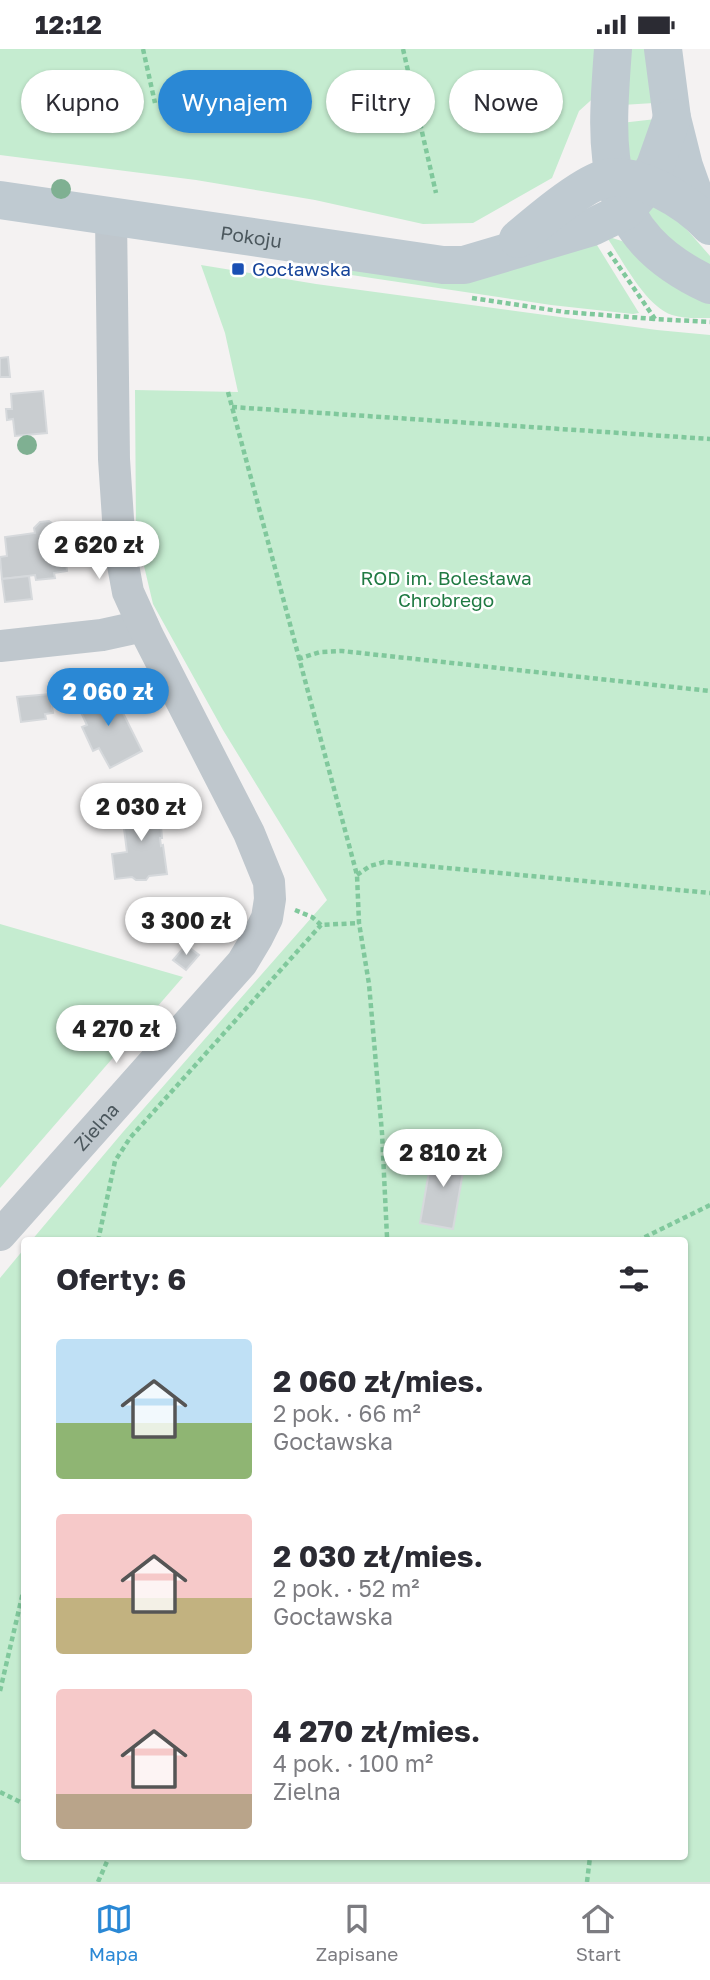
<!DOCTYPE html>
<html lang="pl">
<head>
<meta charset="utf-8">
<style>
	body { margin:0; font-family:"Golos Text",sans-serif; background:#f7f7f7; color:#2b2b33; height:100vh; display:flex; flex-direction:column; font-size:26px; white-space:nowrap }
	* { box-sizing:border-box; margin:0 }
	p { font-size:23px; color:#7c7c81 }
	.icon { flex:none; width:38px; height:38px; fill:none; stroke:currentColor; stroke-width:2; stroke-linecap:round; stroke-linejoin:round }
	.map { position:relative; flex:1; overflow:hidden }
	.details { position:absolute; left:21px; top:1188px; width:667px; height:623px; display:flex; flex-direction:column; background:#fff; border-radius:7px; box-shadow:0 2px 5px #0004 }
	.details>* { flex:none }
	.banner { position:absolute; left:21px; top:21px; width:668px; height:63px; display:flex; gap:14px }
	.price { position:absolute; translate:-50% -60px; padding:0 16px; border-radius:24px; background:#fff; color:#222; font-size:23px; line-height:46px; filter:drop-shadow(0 2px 4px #0008) }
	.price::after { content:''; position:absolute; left:50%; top:42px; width:21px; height:16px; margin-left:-10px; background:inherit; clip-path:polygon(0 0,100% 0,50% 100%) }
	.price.on { background:#2a88d5; color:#fff }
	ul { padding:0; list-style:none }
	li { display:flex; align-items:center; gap:21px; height:175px; padding:0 35px }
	li span { display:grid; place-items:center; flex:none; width:196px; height:140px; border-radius:7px; color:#555 }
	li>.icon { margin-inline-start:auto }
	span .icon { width:84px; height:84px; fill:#fffc; stroke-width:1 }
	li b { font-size:30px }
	h2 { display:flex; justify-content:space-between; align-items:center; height:84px; padding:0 35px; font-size:30px }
	.pill { padding:0 24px; border-radius:32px; background:#fff; box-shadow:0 2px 5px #0004; font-size:24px; line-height:63px }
	.pill.on { background:#2a88d5; color:#fff }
	.status { display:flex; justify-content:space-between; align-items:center; height:49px; padding:0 35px; background:#fff; direction:ltr }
	.status svg { height:19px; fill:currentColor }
	.tab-bar { display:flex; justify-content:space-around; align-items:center; height:98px; border-top:2px solid #e1e1e2; background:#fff; font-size:19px; color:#7c7c81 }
	.tab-bar a { display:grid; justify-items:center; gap:4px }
	.tab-bar .on { color:#2a88d5 }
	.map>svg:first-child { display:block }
</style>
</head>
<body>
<div class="status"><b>12:12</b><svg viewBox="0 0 49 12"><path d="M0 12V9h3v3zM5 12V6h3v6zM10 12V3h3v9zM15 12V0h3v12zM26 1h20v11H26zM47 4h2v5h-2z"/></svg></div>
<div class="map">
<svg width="710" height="1833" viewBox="0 0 710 1833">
	<rect width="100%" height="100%" fill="#f4f2f2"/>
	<g fill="#c5ecd0">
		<polygon points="0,0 603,0 599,44 579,62 552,129 473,174 423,175 315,151 196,131 0,106"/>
		<polygon points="625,0 646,0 654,54 622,56"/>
		<polygon points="656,70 633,121 621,74"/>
		<polygon points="648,153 682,175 710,207 710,226 688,215 643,158"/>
		<path d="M606,187l22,7 82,52v23c-12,0 -26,1 -38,-3 -27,-9 -50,-56 -66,-79z"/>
		<polygon points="592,188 639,264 633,265 551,256 298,218"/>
		<polygon points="201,216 316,235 657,281 710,286 710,1833 0,1833 0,1229 24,1200 24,1808 684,1808 684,1192 31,1192 123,1083 327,851 223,681 153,555 136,483 135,341 238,343 225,284"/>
		<polygon points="0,875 183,928 0,1139"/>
	</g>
	<g fill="#c9cdd0" stroke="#d6d9dc" stroke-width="2">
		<polygon points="8,308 10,328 0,328 0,309"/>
		<polygon points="43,342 47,384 15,387 13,370 7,371 6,360 12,360 11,345"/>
		<polygon points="49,472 56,477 56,482 62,481 67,522 54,524 55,529 36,531 35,526 2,530 0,508 7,507 5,488 35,484 34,479 40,473"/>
		<polygon points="29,527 32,550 5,553 2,530"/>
		<polygon points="110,638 142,702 110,719 99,699 93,702 82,678 87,676 77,655"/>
		<polygon points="50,645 53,664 45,665 46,670 21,673 17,648"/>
		<polygon points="159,751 162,789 160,789 161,797 163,796 167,825 149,827 146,831 136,831 132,828 115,830 112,805 127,803 121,756"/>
		<polygon points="186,896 199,906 186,921 173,911"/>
		<polygon points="433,1100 466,1106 453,1180 420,1174"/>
	</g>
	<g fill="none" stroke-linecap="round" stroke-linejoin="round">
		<g stroke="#80c89c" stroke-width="4.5" stroke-dasharray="5 3.5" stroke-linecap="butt">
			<polyline points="143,0 155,54"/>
			<polyline points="403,0 436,144"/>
			<polyline points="609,203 655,270 710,273"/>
			<polyline points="472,249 565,263 655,270"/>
			<polyline points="228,343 357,826 359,874 369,935 382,1084 387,1188"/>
			<polyline points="232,358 710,390"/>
			<polyline points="298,610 320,603 342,602 710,642"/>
			<polyline points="357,826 370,817 384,813 710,844"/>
			<polyline points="295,861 312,868 321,876 359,874"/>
			<polyline points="98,1192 115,1112 130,1089 321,876"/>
			<polyline points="637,1192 710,1156"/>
			<polyline points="0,1642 24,1539"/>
			<polyline points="0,1743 24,1755"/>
			<polyline points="98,1833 109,1808"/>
			<polyline points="587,1833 590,1808"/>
		</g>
		<g stroke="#bfc7cd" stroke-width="32">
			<polyline points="0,597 102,586 143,577"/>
			<path id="s1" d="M0,1186l242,-272 15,-25 10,-20 3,-19 -1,-17 -20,-49 -101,-197 -20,-44 -8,-43 -6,-90 -3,-243"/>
		</g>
		<g stroke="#bfcad1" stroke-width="38">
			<path d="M613,0c-8,105 -14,185 97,236"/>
			<polyline points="663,0 672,69 684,117 702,168"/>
			<path id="s2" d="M0,151l443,65h21l128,-38 33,-16 14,-16 16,-29 17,-48"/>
			<path d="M518,190c20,-17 61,-52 85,-60 33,-10 86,24 107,47"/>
		</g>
	</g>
	<g fill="#7fb092">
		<circle cx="61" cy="140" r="10"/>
		<circle cx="27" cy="396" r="10"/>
	</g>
	<rect fill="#1a4fb4" stroke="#fff" stroke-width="2.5" x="231" y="213" width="14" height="14" rx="3.5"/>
	<g text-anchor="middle" stroke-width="5" stroke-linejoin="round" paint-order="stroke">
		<g font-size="19" fill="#4b575d" stroke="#fff">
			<text dy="7" stroke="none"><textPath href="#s2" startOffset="254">Pokoju</textPath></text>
			<text dy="7" stroke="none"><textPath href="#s1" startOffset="145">Zielna</textPath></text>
		</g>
		<g font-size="19" fill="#164399" stroke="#fff" text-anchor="start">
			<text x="252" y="227">Gocławska</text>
		</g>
		<g font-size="19" fill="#207a43" stroke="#fff">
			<text x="446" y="536">ROD im. Bolesława<tspan x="446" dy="22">Chrobrego</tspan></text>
		</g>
	</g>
</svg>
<b class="price" style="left:99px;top:532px">2 620 zł</b>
<b class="price on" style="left:108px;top:679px">2 060 zł</b>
<b class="price" style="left:141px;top:794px">2 030 zł</b>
<b class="price" style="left:186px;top:908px">3 300 zł</b>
<b class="price" style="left:116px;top:1016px">4 270 zł</b>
<b class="price" style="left:443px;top:1140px">2 810 zł</b>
<div class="banner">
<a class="pill">Kupno</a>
<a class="pill on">Wynajem</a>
<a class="pill">Filtry</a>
<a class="pill">Nowe</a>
</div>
<section class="details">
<h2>Oferty: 6<svg class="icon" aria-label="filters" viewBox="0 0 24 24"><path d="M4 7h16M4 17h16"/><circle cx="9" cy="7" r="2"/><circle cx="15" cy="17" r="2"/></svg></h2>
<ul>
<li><span style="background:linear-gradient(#bfe0f5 60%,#8fb573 0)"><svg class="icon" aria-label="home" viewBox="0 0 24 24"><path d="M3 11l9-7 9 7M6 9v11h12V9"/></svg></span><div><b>2 060 zł/mies.</b><p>2 pok. · 66 m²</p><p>Gocławska</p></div></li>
<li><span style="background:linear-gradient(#f6c9c9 60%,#c2b280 0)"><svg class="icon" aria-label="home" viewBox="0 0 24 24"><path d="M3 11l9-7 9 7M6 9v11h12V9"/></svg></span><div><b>2 030 zł/mies.</b><p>2 pok. · 52 m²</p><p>Gocławska</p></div></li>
<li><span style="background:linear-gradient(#f6c9c9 75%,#b9a48a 0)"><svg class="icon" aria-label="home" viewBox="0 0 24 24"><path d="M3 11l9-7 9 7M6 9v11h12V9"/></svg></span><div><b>4 270 zł/mies.</b><p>4 pok. · 100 m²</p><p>Zielna</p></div></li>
</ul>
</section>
</div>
<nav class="tab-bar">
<a class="on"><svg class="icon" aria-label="map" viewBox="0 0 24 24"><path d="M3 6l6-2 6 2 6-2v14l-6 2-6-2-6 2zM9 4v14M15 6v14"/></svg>Mapa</a>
<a><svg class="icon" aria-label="saved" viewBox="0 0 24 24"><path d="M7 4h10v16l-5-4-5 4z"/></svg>Zapisane</a>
<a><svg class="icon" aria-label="home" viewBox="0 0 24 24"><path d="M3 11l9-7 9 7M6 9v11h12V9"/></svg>Start</a>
</nav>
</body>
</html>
